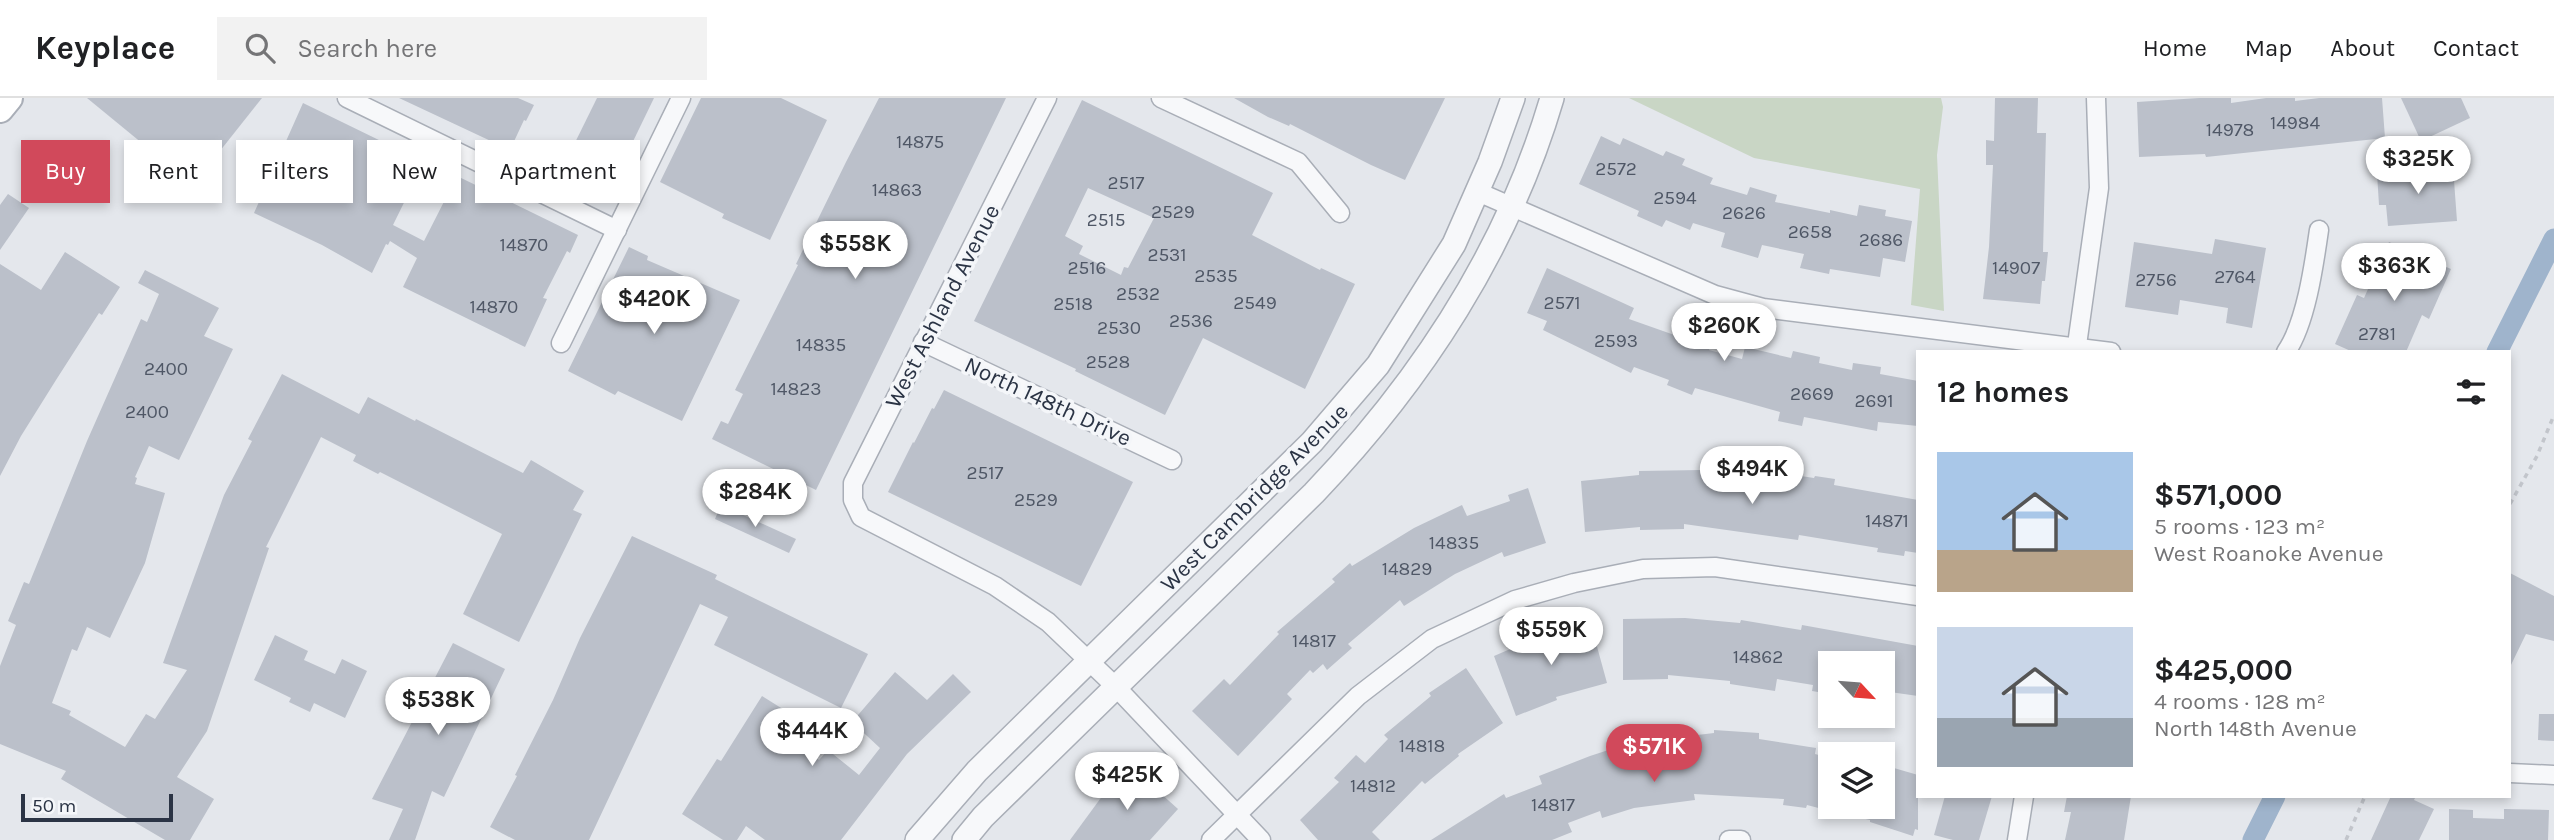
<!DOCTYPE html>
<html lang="en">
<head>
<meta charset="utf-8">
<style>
	body { margin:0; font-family:Karla,sans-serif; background:#f2f2f2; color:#202124; height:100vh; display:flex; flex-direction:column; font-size:26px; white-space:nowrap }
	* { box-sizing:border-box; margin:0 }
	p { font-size:23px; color:#757577 }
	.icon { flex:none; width:38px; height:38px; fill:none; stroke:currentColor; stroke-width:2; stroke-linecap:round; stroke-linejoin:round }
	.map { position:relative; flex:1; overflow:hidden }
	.drawer { position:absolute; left:1916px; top:252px; width:595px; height:448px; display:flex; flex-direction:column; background:#fff; border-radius:0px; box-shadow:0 4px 10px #0003 }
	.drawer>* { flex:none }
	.hud { position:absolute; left:21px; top:42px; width:665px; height:63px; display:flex; gap:14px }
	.needle { width:46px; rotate:116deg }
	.controls { position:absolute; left:1818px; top:553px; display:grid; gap:14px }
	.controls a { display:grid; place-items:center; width:77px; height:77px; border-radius:0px; background:#fff; box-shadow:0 4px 10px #0003; font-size:35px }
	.scale { position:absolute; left:21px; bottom:18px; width:152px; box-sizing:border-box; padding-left:7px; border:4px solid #2b3445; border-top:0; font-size:19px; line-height:24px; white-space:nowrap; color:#2b3445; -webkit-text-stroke:5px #f4f6f9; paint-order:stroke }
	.price { position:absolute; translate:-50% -60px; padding:0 16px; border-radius:24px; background:#fff; color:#222; font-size:23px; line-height:46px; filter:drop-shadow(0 2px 4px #0008) }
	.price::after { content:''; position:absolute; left:50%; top:42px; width:21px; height:16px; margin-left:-10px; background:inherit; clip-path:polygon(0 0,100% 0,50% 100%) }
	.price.current { background:#d1495b; color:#fff }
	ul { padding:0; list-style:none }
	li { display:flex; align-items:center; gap:21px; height:175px; padding:0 21px }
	li span { display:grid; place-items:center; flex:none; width:196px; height:140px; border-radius:0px; color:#555 }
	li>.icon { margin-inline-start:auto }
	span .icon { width:84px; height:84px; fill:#fffc; stroke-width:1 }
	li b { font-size:30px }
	h2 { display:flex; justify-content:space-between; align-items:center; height:84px; padding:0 21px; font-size:30px }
	.chip { padding:0 24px; border-radius:0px; background:#fff; box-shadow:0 4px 10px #0003; font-size:24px; line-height:63px }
	.chip.current { background:#d1495b; color:#fff }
	header { display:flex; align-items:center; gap:42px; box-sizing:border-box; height:98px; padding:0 35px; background:#fff; border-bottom:2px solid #e0e0e0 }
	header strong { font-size:33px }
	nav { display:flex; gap:38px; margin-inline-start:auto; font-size:24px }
	.search { width:490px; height:63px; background:#f2f2f2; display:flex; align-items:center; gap:18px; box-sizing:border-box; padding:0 24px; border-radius:0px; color:#757577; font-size:26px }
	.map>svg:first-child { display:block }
</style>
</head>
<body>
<header>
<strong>Keyplace</strong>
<div class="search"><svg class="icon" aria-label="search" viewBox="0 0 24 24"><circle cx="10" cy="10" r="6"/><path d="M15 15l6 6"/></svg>Search here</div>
<nav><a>Home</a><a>Map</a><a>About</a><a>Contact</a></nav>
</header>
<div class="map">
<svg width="2554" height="742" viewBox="0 0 2554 742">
	<rect width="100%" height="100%" fill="#e4e7ec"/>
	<polygon fill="#c9d6c5" points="1629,0 1941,0 1943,9 1937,57 1944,213 1911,207 1920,91 1754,60"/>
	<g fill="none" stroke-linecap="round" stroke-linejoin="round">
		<g stroke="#9fb4cc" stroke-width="21">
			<polyline points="2497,254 2554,141"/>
			<polyline points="2253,742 2275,698"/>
		</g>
	</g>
	<g fill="#bbc0ca" fill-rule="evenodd">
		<polygon points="87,0 262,0 193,87"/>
		<polygon points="399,0 518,0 534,7 526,23 524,22 510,52"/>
		<polygon points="597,0 654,0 608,95 561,73"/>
		<polygon points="701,0 781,0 827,22 770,142 722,120 724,116 660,84"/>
		<polygon points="879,0 1006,0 816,392 712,341 721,323 728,326 743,296 735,292 798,167 796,166 846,64"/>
		<polygon points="1234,0 1445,0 1405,82 1371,67 1290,26 1289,28 1268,19"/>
		<polygon points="1995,0 2038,0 2037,35 2046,35 2043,154 2048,154 2045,183 2042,183 2040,206 1983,201 1989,149 1993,67 1986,67 1986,42 1994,43"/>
		<polygon points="2199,0 2231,0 2231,5 2266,0 2295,0 2295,3 2319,0 2382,0 2385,40 2206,59 2205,56 2139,59 2137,4"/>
		<polygon points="2401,0 2461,0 2470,20 2421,43"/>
		<path d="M1082,2l191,93 -21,42 68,35 1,-2 34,16 -50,105 -102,-51 -38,77 -90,-44 1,-2 -102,-48zM1088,90l66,30 -26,50 -4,-1 -3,8 -42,-21 4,-8 -18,-10z"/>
		<polygon points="303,5 424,64 393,127 424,143 457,78 578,137 570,155 567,153 543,200 547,201 525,249 403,189 417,160 390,143 388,147 386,146 372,175 322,147 254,115"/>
		<polygon points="1601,38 1620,47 1623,40 1663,58 1666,53 1685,61 1682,67 1713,80 1710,86 1747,97 1750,89 1777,97 1775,104 1830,115 1830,112 1857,118 1859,107 1886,112 1885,118 1912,123 1905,164 1883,160 1880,179 1830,171 1829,176 1800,170 1804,156 1762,147 1758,160 1721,149 1725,135 1693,125 1690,132 1666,122 1662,129 1637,118 1639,113 1579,86"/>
		<polygon points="2453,69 2457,123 2388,128 2386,107 2379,107 2377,75"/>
		<polygon points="8,96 29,110 0,152 0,107"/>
		<polygon points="2215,141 2266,150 2252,230 2226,225 2228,210 2180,202 2178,217 2125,209 2134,144 2212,156"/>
		<polygon points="2389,144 2451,171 2429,221 2422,217 2406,254 2353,254 2335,246 2357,197 2364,200"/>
		<polygon points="629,149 648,158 647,162 740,202 682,323 618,293 615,297 568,273"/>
		<polygon points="65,154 120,189 102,217 99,215 56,282 21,338 0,378 0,166 41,192"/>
		<polygon points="1547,170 1634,210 1629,221 1680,239 1683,231 1713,242 1709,252 1742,261 1745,249 1791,260 1793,253 1820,259 1819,265 1852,272 1853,265 1881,269 1880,276 1918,283 1918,328 1878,324 1877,333 1804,319 1802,328 1778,323 1780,314 1695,290 1692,297 1667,287 1669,282 1634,269 1631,275 1543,232 1547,223 1527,215"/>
		<polygon points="145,172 219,210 204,238 233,251 179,362 149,348 135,379 137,380 135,386 165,395 145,465 110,540 87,529 77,553 72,551 52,605 71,613 69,617 125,649 146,616 155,621 187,572 163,565 224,397 252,343 248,341 282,276 359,316 368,299 415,323 416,321 523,375 531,362 584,393 573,412 582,416 519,544 463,516 502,436 380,374 378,376 353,363 356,357 321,339 266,449 269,450 207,633 177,679 214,701 190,742 165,742 61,681 66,673 0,646 0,568 16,527 8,523 24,484 29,486 87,343 141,221 147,224 159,196 138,185"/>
		<polygon points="944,292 1133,384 1081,488 888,394 913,344 914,345 932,310 934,311"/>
		<polygon points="1702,363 1814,380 1815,378 1835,381 1834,387 1918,402 1918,455 1905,453 1904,458 1877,454 1878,450 1799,437 1798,442 1684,426 1684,431 1640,432 1640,429 1585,434 1581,383 1639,377 1639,373 1701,372"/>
		<polygon points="1528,390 1546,445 1504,459 1502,454 1455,476 1404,508 1400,502 1348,546 1352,550 1327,572 1323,566 1313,575 1310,572 1287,596 1292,601 1238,658 1192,613 1224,581 1230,587 1279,536 1277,534 1335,484 1332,481 1350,465 1352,468 1414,430 1462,407 1467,418 1510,403 1508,397"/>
		<polygon points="721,407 796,441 789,455 715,421"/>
		<polygon points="632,438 717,477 715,481 868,556 841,610 714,547 728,519 700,506 589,742 515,742 490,729 517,678 515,677 553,602 580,540"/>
		<polygon points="2510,475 2554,498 2554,543 2526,536 2510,569"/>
		<polygon points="1685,520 1740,525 1741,522 1801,532 1802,527 1918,548 1918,598 1883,593 1883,565 1830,565 1830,596 1812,593 1813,587 1777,581 1775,593 1730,586 1730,583 1668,577 1668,581 1623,582 1623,521"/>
		<polygon points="1590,523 1607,585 1556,599 1557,602 1516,618 1494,558 1548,535"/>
		<polygon points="275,537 308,553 304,562 335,576 342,561 367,573 345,620 314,605 310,614 289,604 291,600 254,582"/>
		<polygon points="453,545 505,571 444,699 432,693 415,742 389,742 403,711 372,701"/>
		<polygon points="1466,570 1503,625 1458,656 1459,658 1425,686 1422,683 1372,734 1380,742 1318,742 1300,722 1339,684 1334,680 1356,657 1365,665 1388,641 1384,637 1431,598 1429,595"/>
		<polygon points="895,574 927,602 953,576 971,594 907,656 841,742 765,742 746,728 737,742 723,742 682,716 717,661 721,663 762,598 813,630 809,637 822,648 816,660 819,662 828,652 859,677 880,650 852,624"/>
		<polygon points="2539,616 2554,616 2554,643 2538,642"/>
		<polygon points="1714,632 1759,635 1759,641 1816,650 1815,656 1830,660 1830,713 1807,707 1806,710 1783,707 1784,701 1694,696 1695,702 1634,710 1602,720 1600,713 1568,725 1572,734 1552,742 1431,742 1504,696 1506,700 1542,686 1539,678 1590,658 1630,645 1714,635"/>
		<polygon points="1130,668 1178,711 1150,742 1070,742 1103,697"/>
		<polygon points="1887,668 1918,677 1918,732 1915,731 1913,738 1870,724 1870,722 1839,715 1840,709 1883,709 1883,682"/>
		<polygon points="1945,698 1992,698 1979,742 1953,742 1934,737"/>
		<polygon points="2067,698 2131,698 2124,742 2065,742 2071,714 2064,714"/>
		<polygon points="2391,698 2416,698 2414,702 2434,711 2419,742 2371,742"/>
		<polygon points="2449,711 2473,712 2473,720 2504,721 2504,711 2549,712 2548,742 2449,742"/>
	</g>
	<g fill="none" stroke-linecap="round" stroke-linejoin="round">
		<defs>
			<g id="minor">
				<polyline points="347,0 617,132"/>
				<polyline points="1047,0 853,385 853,402 861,419 995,488 1048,524 1115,588 1261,742"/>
				<polyline points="1161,0 1298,64 1340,115"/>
				<polyline points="1478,94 1715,197 1763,210 2111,254"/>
				<polyline points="923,244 1172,362"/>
				<polyline points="561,245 681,0"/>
				<polyline points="2076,254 2099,90 2096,0"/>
				<path d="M2286,254c20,-29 28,-87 33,-122"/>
				<polyline points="2510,675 2554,677"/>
				<polyline points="1211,742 1358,598 1432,541 1515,502 1574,485 1643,471 1715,469 1918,498"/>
				<polyline points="1729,742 1741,742"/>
				<polyline points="2017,742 2024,698"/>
			</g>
			<g id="tertiary">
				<polyline points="917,742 977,673 1312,344 1378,267 1454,146 1490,64 1513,0"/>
				<path d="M964,742l19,-23 331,-324c107,-112 194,-245 238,-395"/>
			</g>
			<polyline id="secondary" points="0,11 9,0"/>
		</defs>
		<use href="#minor" stroke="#a9aeb7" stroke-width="21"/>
		<use href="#tertiary" stroke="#a9aeb7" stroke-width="26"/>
		<use href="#secondary" stroke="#a9aeb7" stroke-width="30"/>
		<g stroke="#c2c5cb" stroke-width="3.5" stroke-dasharray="5 5" stroke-linecap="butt">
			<polyline points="2510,406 2537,358 2554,317"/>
			<polyline points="2346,742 2365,698"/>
		</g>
		<use href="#minor" stroke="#f7f8fa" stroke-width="18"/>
		<use href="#tertiary" stroke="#f7f8fa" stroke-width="23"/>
		<use href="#secondary" stroke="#fff" stroke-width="26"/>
	</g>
	<g text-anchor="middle" stroke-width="7" stroke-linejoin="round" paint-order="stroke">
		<g font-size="19" fill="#4f5766">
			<text x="2295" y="31">14984</text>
			<text x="2230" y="38">14978</text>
			<text x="920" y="50">14875</text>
			<text x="1616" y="77">2572</text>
			<text x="1126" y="91">2517</text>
			<text x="897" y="98">14863</text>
			<text x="1675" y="106">2594</text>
			<text x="1173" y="120">2529</text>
			<text x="1744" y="121">2626</text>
			<text x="1106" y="128">2515</text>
			<text x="1810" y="140">2658</text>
			<text x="1881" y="148">2686</text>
			<text x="524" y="153">14870</text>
			<text x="1167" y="163">2531</text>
			<text x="1087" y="176">2516</text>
			<text x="2016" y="176">14907</text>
			<text x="1216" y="184">2535</text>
			<text x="2235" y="185">2764</text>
			<text x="2156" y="188">2756</text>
			<text x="1138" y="202">2532</text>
			<text x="1255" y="211">2549</text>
			<text x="1562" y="211">2571</text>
			<text x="1073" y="212">2518</text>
			<text x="494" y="215">14870</text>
			<text x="1191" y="229">2536</text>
			<text x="1119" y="236">2530</text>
			<text x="2377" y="242">2781</text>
			<text x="1616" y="249">2593</text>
			<text x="821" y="253">14835</text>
			<text x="1108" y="270">2528</text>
			<text x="166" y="277">2400</text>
			<text x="796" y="297">14823</text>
			<text x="1812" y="302">2669</text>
			<text x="1874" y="309">2691</text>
			<text x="147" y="320">2400</text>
			<text x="985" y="381">2517</text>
			<text x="1036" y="408">2529</text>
			<text x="1887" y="429">14871</text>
			<text x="1454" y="451">14835</text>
			<text x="1407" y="477">14829</text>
			<text x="1314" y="549">14817</text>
			<text x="1758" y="565">14862</text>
			<text x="1422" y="654">14818</text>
			<text x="1373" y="694">14812</text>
			<text x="1553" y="713">14817</text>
		</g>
		<g font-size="23" fill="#2b3445" stroke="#f4f6f9">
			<text transform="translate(942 208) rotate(-63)" y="8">West Ashland Avenue</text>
			<text transform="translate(1048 303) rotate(25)" y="8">North 148th Drive</text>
			<text transform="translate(1254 399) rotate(-45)" y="8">West Cambridge Avenue</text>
		</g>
	</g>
</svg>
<div class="controls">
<a><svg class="needle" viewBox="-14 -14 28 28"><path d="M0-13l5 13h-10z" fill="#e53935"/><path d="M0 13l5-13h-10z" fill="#757577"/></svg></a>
<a><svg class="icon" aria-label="layers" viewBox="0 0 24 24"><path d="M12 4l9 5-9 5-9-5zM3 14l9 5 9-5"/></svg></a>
</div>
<div class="scale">50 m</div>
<b class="price" style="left:2418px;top:98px">$325K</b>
<b class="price" style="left:855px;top:183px">$558K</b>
<b class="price" style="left:2394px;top:205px">$363K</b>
<b class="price" style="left:654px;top:238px">$420K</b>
<b class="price" style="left:1724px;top:265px">$260K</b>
<b class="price" style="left:1752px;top:408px">$494K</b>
<b class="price" style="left:755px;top:431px">$284K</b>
<b class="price" style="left:1551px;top:569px">$559K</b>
<b class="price" style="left:438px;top:639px">$538K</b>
<b class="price" style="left:812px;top:670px">$444K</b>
<b class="price current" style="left:1654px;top:686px">$571K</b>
<b class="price" style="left:1127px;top:714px">$425K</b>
<div class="hud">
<a class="chip current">Buy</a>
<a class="chip">Rent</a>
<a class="chip">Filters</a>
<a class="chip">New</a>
<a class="chip">Apartment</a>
</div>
<section class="drawer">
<h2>12 homes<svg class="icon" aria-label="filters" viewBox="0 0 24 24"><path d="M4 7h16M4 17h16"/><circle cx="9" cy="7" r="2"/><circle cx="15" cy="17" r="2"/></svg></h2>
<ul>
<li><span style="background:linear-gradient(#a9c7e8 70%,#b9a48a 0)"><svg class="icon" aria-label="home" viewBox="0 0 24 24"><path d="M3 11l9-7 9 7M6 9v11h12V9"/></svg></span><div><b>$571,000</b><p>5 rooms · 123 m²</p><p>West Roanoke Avenue</p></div></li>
<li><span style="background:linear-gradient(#c9d6e8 65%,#9aa5b1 0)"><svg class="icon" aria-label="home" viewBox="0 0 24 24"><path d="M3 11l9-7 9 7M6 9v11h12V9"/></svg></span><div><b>$425,000</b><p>4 rooms · 128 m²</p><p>North 148th Avenue</p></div></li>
</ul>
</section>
</div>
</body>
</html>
